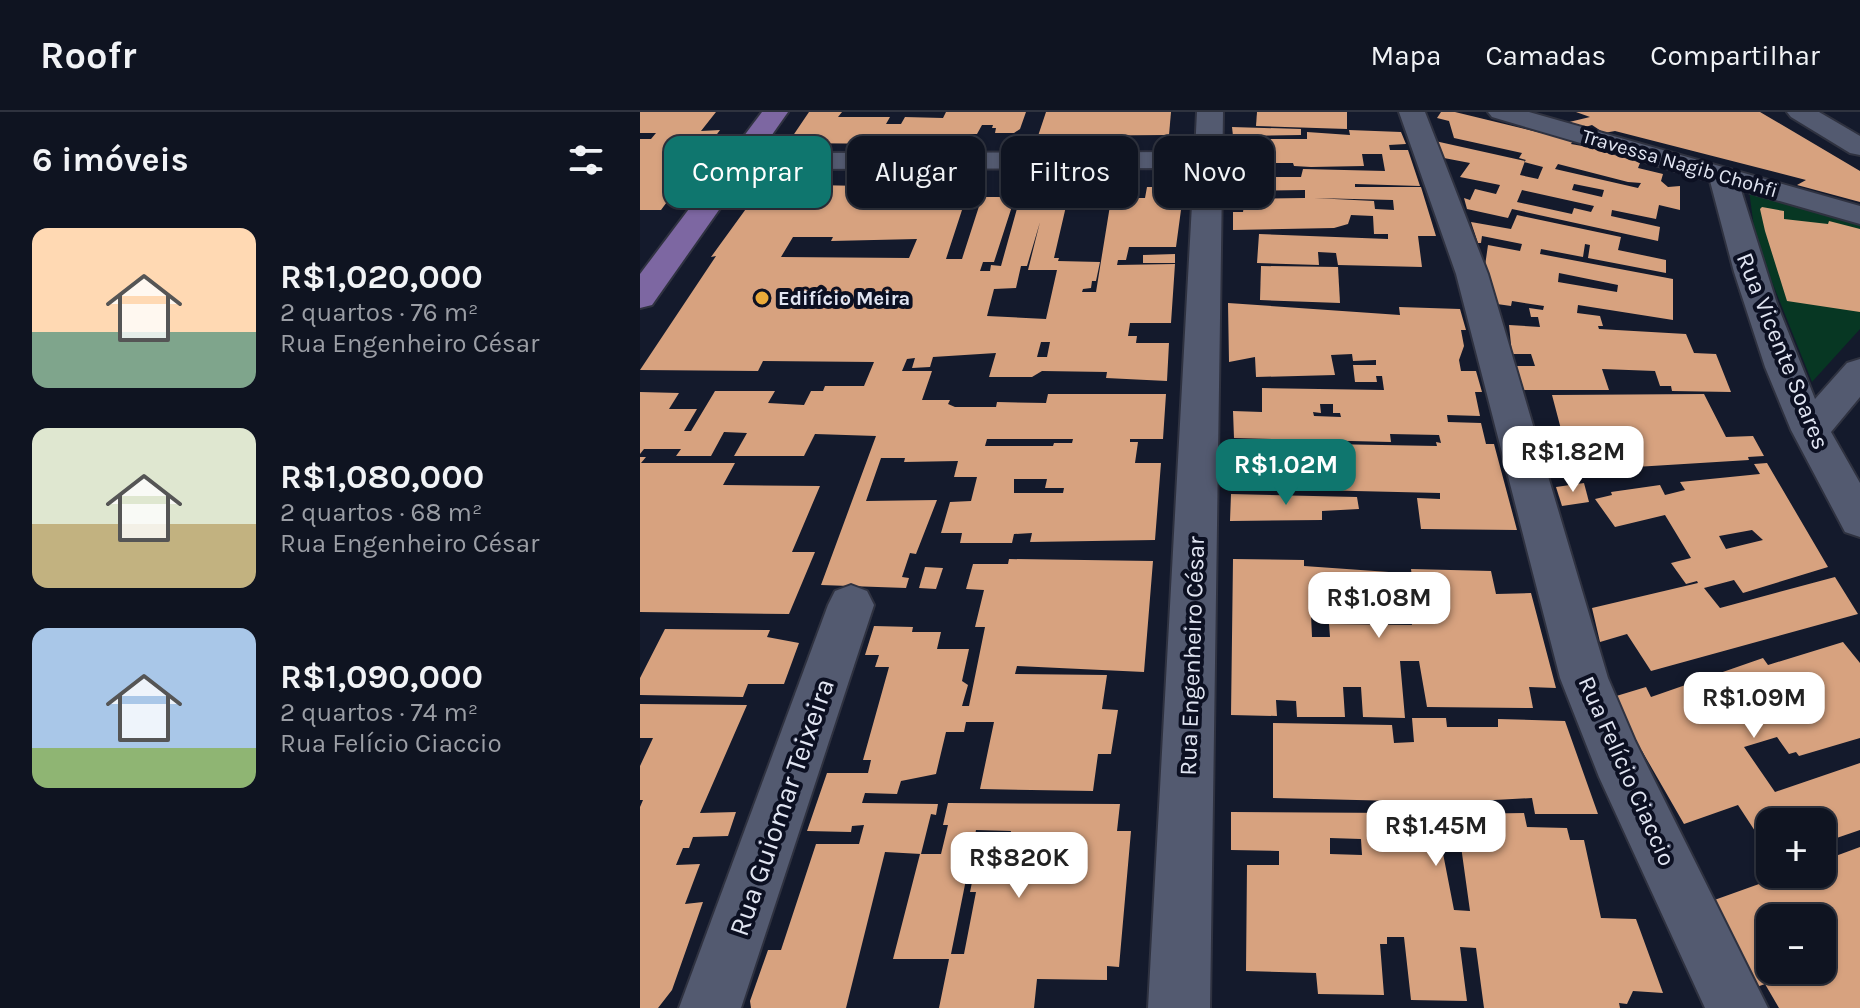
<!DOCTYPE html>
<html lang="pt">
<head>
<meta charset="utf-8">
<style>
	body { margin:0; font-family:Karla,sans-serif; background:#1d212e; color:#f1f3f6; height:100vh; display:flex; flex-direction:column; font-size:30px; white-space:nowrap }
	* { box-sizing:border-box; margin:0 }
	p { font-size:26px; color:#9b9ea5 }
	.icon { flex:none; width:44px; height:44px; fill:none; stroke:currentColor; stroke-width:2; stroke-linecap:round; stroke-linejoin:round }
	.map { position:relative; flex:1; overflow:hidden }
	.side { display:flex; flex-direction:column; background:#0f1421; width:640px }
	.side>* { flex:none }
	.guide { position:absolute; left:24px; top:24px; width:760px; height:72px; display:flex; gap:16px }
	.controls { position:absolute; left:1116px; top:696px; display:grid; gap:16px }
	.controls a { display:grid; place-items:center; width:80px; height:80px; border-radius:16px; background:#0f1421; box-shadow:0 2px 6px #0004,0 0 0 2px #2f333f; font-size:40px }
	.price { position:absolute; translate:-50% -68px; padding:0 18px; border-radius:16px; background:#fff; color:#222; font-size:26px; line-height:52px; filter:drop-shadow(0 2px 4px #0008) }
	.price::after { content:''; position:absolute; left:50%; top:48px; width:24px; height:18px; margin-left:-12px; background:inherit; clip-path:polygon(0 0,100% 0,50% 100%) }
	.price.on { background:#0f766e; color:#fff }
	ul { padding:0; list-style:none }
	li { display:flex; align-items:center; gap:24px; height:200px; padding:0 32px }
	li span { display:grid; place-items:center; flex:none; width:224px; height:160px; border-radius:16px; color:#555 }
	li>.icon { margin-inline-start:auto }
	span .icon { width:96px; height:96px; fill:#fffc; stroke-width:1 }
	li b { font-size:34px }
	h2 { display:flex; justify-content:space-between; align-items:center; height:96px; padding:0 32px; font-size:34px }
	.pill { padding:0 28px; border-radius:16px; background:#0f1421; box-shadow:0 2px 6px #0004,0 0 0 2px #2f333f; font-size:28px; line-height:72px }
	.pill.on { background:#0f766e; color:#fff }
	header { display:flex; align-items:center; gap:48px; box-sizing:border-box; height:112px; padding:0 40px; background:#0f1421; border-bottom:2px solid #2f333f }
	header strong { font-size:38px }
	nav { display:flex; gap:44px; margin-inline-start:auto; font-size:28px }
	main { display:flex; flex:1; min-height:0 }
	.map>svg:first-child { display:block }
</style>
</head>
<body>
<header>
<strong>Roofr</strong>
<nav><a>Mapa</a><a>Camadas</a><a>Compartilhar</a></nav>
</header>
<main>
<section class="side">
<h2>6 imóveis<svg class="icon" aria-label="filters" viewBox="0 0 24 24"><path d="M4 7h16M4 17h16"/><circle cx="9" cy="7" r="2"/><circle cx="15" cy="17" r="2"/></svg></h2>
<ul>
<li><span style="background:linear-gradient(#ffd9b3 65%,#7fa58c 0)"><svg class="icon" aria-label="home" viewBox="0 0 24 24"><path d="M3 11l9-7 9 7M6 9v11h12V9"/></svg></span><div><b>R$1,020,000</b><p>2 quartos · 76 m²</p><p>Rua Engenheiro César</p></div></li>
<li><span style="background:linear-gradient(#dfe7d0 60%,#c2b280 0)"><svg class="icon" aria-label="home" viewBox="0 0 24 24"><path d="M3 11l9-7 9 7M6 9v11h12V9"/></svg></span><div><b>R$1,080,000</b><p>2 quartos · 68 m²</p><p>Rua Engenheiro César</p></div></li>
<li><span style="background:linear-gradient(#a9c7e8 75%,#8fb573 0)"><svg class="icon" aria-label="home" viewBox="0 0 24 24"><path d="M3 11l9-7 9 7M6 9v11h12V9"/></svg></span><div><b>R$1,090,000</b><p>2 quartos · 74 m²</p><p>Rua Felício Ciaccio</p></div></li>
</ul>
</section>
<div class="map">
<svg width="1220" height="896" viewBox="0 0 1220 896">
	<rect width="100%" height="100%" fill="#141a2c"/>
	<polygon fill="#073723" points="1108,71 1220,100 1220,217 1172,270 1116,130"/>
	<g fill="#d7a27f" fill-rule="evenodd">
		<polygon points="0,0 76,0 61,19 80,18 21,98 0,98 0,27 11,27 16,21 0,21"/>
		<polygon points="169,0 202,0 198,5 250,5 246,12 261,12 265,5 303,6 306,0 386,0 380,17 374,21 355,21 356,16 352,16 353,13 342,13 337,22 315,22 314,25 304,25 301,32 283,32 287,24 267,24 263,32 148,31"/>
		<polygon points="406,0 531,0 529,23 398,24"/>
		<polygon points="617,0 707,0 707,17 616,14"/>
		<path d="M801,0h14l103,25 2,-2 14,4 -3,5 22,4 2,-4 47,14 -4,10 25,6 -2,7 7,6 12,-1v24l-21,-5 -3,14 -44,-9 -1,6 49,11 -2,14 -146,-32 -4,9 -41,-9 -3,-11 6,2 5,-11 21,5 4,-9 -40,-8 10,-14 -26,-5 -9,-17 90,20 -5,14 18,4 5,-12 -19,-5 2,-2 -7,-2 3,-5 -68,-15 -5,-17 -12,-3zM918,52l70,18 13,1 -3,5 -83,-19zM934,72l30,6 -2,7 -30,-7zM882,78l72,16 -3,6 -17,-4 -2,6 -55,-12z"/>
		<polygon points="936,0 1120,0 1220,59 1220,90 1157,73 1166,68 975,19 964,21 952,13 942,16 925,11 950,5"/>
		<polygon points="592,15 661,17 661,23 593,24"/>
		<path d="M709,18l52,2 5,12 -17,1 1,5h18l12,36 -65,-2v3h66l15,49h-18l4,31 -84,-2 -2,-12 -18,-1 1,13 -62,-2 2,-29 129,5v-5h-14l-1,-18 -22,-1 -3,9 -14,4 -101,2v-18h10l2,-13 60,-1v-8l-72,1 1,-14h67l2,-8 82,2 -3,-17h-20l2,12 -53,1 -17,-1 -1,-3h-60v-13h25l1,-11h48v-7l43,3zM674,86l79,2 1,10 -19,-1 -1,-8z"/>
		<path d="M124,72l199,4 -9,22h8l-16,49h16l20,-62h33l-21,65h-11l-3,9h10l1,-6 10,1 22,-79 25,1 -3,14h22l-13,56h5l-1,3 42,1 -4,19h-4l-1,7 -8,1 -1,3h14l17,-105h16l-1,11h17l2,-11h22l14,8 -7,52h-47l-3,13h-8l-1,5 58,-1 -4,59h-41l-2,13h9l-1,7h33l-2,38 -61,-3 1,-6 -65,-1 -10,6h-43l7,-24 -63,4 -3,10 -18,1 3,-10 -8,1 -5,12h30l-10,29h28l-2,4 7,3h41l1,-5 49,1 2,-9h118l-3,45h-33v3h8l-3,21h26l-6,77 -125,2 2,-9 -18,1 -2,9h-52l2,-10h-21l9,-31 21,-1 6,-24h-23l4,-16 -54,1 1,-4h-24l-15,43 71,-1 -21,54 -6,-1 -8,24 7,1 -3,10 -85,-3 55,-149 -61,-2 -11,22h-70l13,-23 -23,-1 -13,24h-35l5,-7h-37l-4,5v-62l39,1 -10,16h28l-13,22h7l24,-40h60l-7,12 36,2 7,-14h12l2,-5h39l10,-24 -111,-1 -5,10 -118,-1 76,-114 -5,1zM400,110l-12,48h29l-11,49 -59,-3 7,-27 22,-1 5,-22h6zM153,125h40l-2,4 86,-2 -8,19 -128,-1zM401,230h9l-3,15h-10zM347,327h86l-1,4h-18l-1,3h-68zM374,367h33l-2,9h19l-1,5h-49z"/>
		<polygon points="1122,95 1144,99 1144,107 1188,112 1189,109 1220,117 1220,200 1147,189 1125,119 1120,97"/>
		<path d="M877,103l104,22 -3,13 48,10v13l-78,-15 2,-13 -5,-1 -2,13 -42,-8 -1,5 133,25v41l-95,-15 -1,8 23,3 3,10h-5l1,3 87,5 8,19 22,1 15,38 -59,-1 -1,-5h-11l-5,-15 -53,-2 7,21h-87l-7,-24h20l-4,-12h-19l-3,-29 31,2 -2,-10h-7l-2,-9 14,2 1,-4 -32,-5 -1,5 -14,-2 -12,-38 3,-21 32,6 2,-7 -40,-8 -1,7h-3l-7,-21 40,7zM919,161l59,12 -1,7 -59,-10z"/>
		<polygon points="535,142 535,151 503,151 503,143"/>
		<polygon points="621,154 698,155 700,191 620,188"/>
		<path d="M588,191l172,12 -1,-8 61,2 6,21h-5l3,16 -5,14 2,11h15l6,21h-7l5,24 -33,-1 1,7 33,1 5,21h8l23,86 -96,-1 -4,-31 23,1v-6l-172,-4 -1,-46 170,3 -1,-4 5,1 -2,-8 -49,-1 1,8 -157,-4 -1,-27 29,1v-24l122,2 -2,-14h-6l1,6h-22l-2,-17h23v-5l-23,1 -1,-7 -21,1 4,20 -79,2 -1,-20 -26,5zM680,292h13v9h7l1,4 -27,-1 -1,-4 8,1z"/>
		<polygon points="1064,282 1086,325 1113,324 1124,344 1108,345 1109,348 979,356 983,365 951,366 947,358 907,360 895,320 922,321 912,283"/>
		<polygon points="0,345 6,345 1,351 95,351 83,373 180,374 152,440 175,440 149,502 0,500"/>
		<path d="M1127,351l61,104 -85,26 -9,-13 -30,8 16,20 115,-31 23,37 -207,57 -24,-37 -27,8 -8,-34 106,-25 -1,-2 -11,3 -15,-21 20,-5 -26,-43 -50,12 -20,-28 17,-4 -1,-3 49,-7 5,10 20,-5 -5,-8 80,-8 -6,-10zM1112,418l11,10 -37,9 -7,-13z"/>
		<polygon points="944,371 949,390 922,394 916,375"/>
		<polygon points="591,382 717,385 719,397 682,399 682,408 590,409"/>
		<polygon points="369,447 513,449 504,560 377,554 375,562 467,563 462,597 478,598 471,642 458,642 453,679 340,677 354,610 326,610 324,620 306,620 296,662 261,669 257,682 225,681 222,691 298,692 296,703 291,702 281,742 245,740 206,896 111,896 110,889 128,838 141,838 176,732 219,732 224,713 212,714 211,720 167,719 187,661 228,661 231,648 223,648 249,555 235,555 239,543 225,543 234,514 273,515 272,520 301,520 297,537 329,537 322,569 328,573 322,594 329,594 345,515 335,515 344,478 326,477 333,452 368,452"/>
		<path d="M593,447l71,1v6l99,7 3,21h8l-3,-25 80,2 5,23 35,-1 25,95 -27,-1 4,21 -106,-1 -8,-46h-19l5,57 -42,-1 -2,-30h-18l2,30h-48l-1,-16 -20,-1 1,16 -46,-1zM671,502l99,1 2,10 -83,-1 1,13h-18z"/>
		<polygon points="285,455 303,456 296,477 279,476"/>
		<polygon points="25,517 130,518 127,525 159,531 144,572 108,572 103,585 0,583 0,566"/>
		<polygon points="1203,530 1220,551 1220,626 1159,644 1156,640 1149,642 1137,625 1104,635 1135,680 1220,651 1220,718 1182,731 1182,710 1130,710 1130,742 1098,693 1044,712 1002,639 995,641 973,585 1006,575 1011,585 1123,546 1128,553"/>
		<polygon points="0,592 107,593 60,701 96,700 88,724 53,725 49,736 43,736 36,753 60,752 45,792 63,790 32,878 18,896 0,896 0,695 3,688 0,688 0,654 13,626 0,626"/>
		<path d="M772,606h34l1,9h51v-8l67,2 33,93h-63l-3,-16 -74,4 2,12 64,-1 3,14 40,1 3,12h14l17,78 35,1 27,74 -30,-2 -6,13 -8,-1 1,5h-136l-8,-60 -16,-1 7,54 -56,-1 -7,-63h-17v7h-7l4,51 -66,-1 -2,-21 -70,-2 1,-106h32v-14l-48,-1v-38l169,1 -2,-12 -125,-3v-75l119,2 2,18 20,-1zM690,726l31,1 1,16 -32,-1zM800,726l20,1 10,72 -16,-1z"/>
		<path d="M308,691l172,1 -3,27h14l-12,136 -12,-1v14l-70,-1 -3,29h-95l10,-49h-56l27,-105h21l7,-29h-5zM336,718l35,1 -5,28 -29,-1 -7,34h6l-12,62h-13z"/>
		<path d="M1220,735v161h-81l-14,-24 -14,5 -45,-86 81,-29h35v-13zM1130,806h52v52h-52z"/>
	</g>
	<g fill="none" stroke-linecap="round" stroke-linejoin="round">
		<defs>
			<g id="minor">
				<polygon points="557,0 583,0 570,896 508,896 554,56 99,57 89,55 85,49 89,43 99,41 555,40"/>
				<polygon points="759,0 785,0 848,162 968,566 995,629 1128,896 1065,896 959,665 920,566 816,162"/>
				<polygon points="848,0 889,0 1220,94 1220,112 1101,78 1137,192 1175,287 1207,251 1220,247 1220,285 1191,320 1220,371 1220,425 1205,420 1151,318 1125,255 1094,160 1070,69 852,5"/>
				<polygon points="1147,0 1179,0 1220,24 1220,43 1210,41 1151,5"/>
				<polygon points="211,473 227,479 234,493 101,896 39,896 188,493 195,479"/>
			</g>
			<polygon id="major" points="122,0 148,0 12,193 0,196 0,162"/>
		</defs>
		<use href="#minor" stroke="#2f3240" stroke-width="4"/>
		<use href="#major" stroke="#2f3240" stroke-width="4"/>
		<use href="#minor" fill="#535a70" fill-rule="evenodd"/>
		<use href="#major" fill="#7d67a2" fill-rule="evenodd"/>
	</g>
	<circle fill="#eaaa39" stroke="#0c1022" stroke-width="3" cx="122" cy="186" r="8"/>
	<g text-anchor="middle" stroke-width="8" stroke-linejoin="round" paint-order="stroke">
		<g font-size="20" fill="#e1e5f2" stroke="#0c1022">
			<text transform="translate(1040 51) rotate(16)" y="7">Travessa Nagib Chohfi</text>
		</g>
		<g font-size="20" font-weight="bold" fill="#e1e5f2" stroke="#0c1022" text-anchor="start">
			<text x="138" y="193">Edifício Meira</text>
		</g>
		<g font-size="24" fill="#e1e5f2" stroke="#0c1022">
			<text transform="translate(1143 239) rotate(68)" y="8">Rua Vicente Soares</text>
			<text transform="translate(552 544) rotate(-88)" y="8">Rua Engenheiro César</text>
			<text transform="translate(987 659) rotate(66)" y="8">Rua Felício Ciaccio</text>
		</g>
		<g font-size="28" fill="#e1e5f2" stroke="#0c1022">
			<text transform="translate(141 695) rotate(-71)" y="10">Rua Guiomar Teixeira</text>
		</g>
	</g>
</svg>
<div class="controls">
<a>+</a>
<a>−</a>
</div>
<b class="price" style="left:933px;top:382px">R$1.82M</b>
<b class="price on" style="left:646px;top:395px">R$1.02M</b>
<b class="price" style="left:739px;top:528px">R$1.08M</b>
<b class="price" style="left:1114px;top:628px">R$1.09M</b>
<b class="price" style="left:796px;top:756px">R$1.45M</b>
<b class="price" style="left:379px;top:788px">R$820K</b>
<div class="guide">
<a class="pill on">Comprar</a>
<a class="pill">Alugar</a>
<a class="pill">Filtros</a>
<a class="pill">Novo</a>
</div>
</div>
</main>
</body>
</html>
